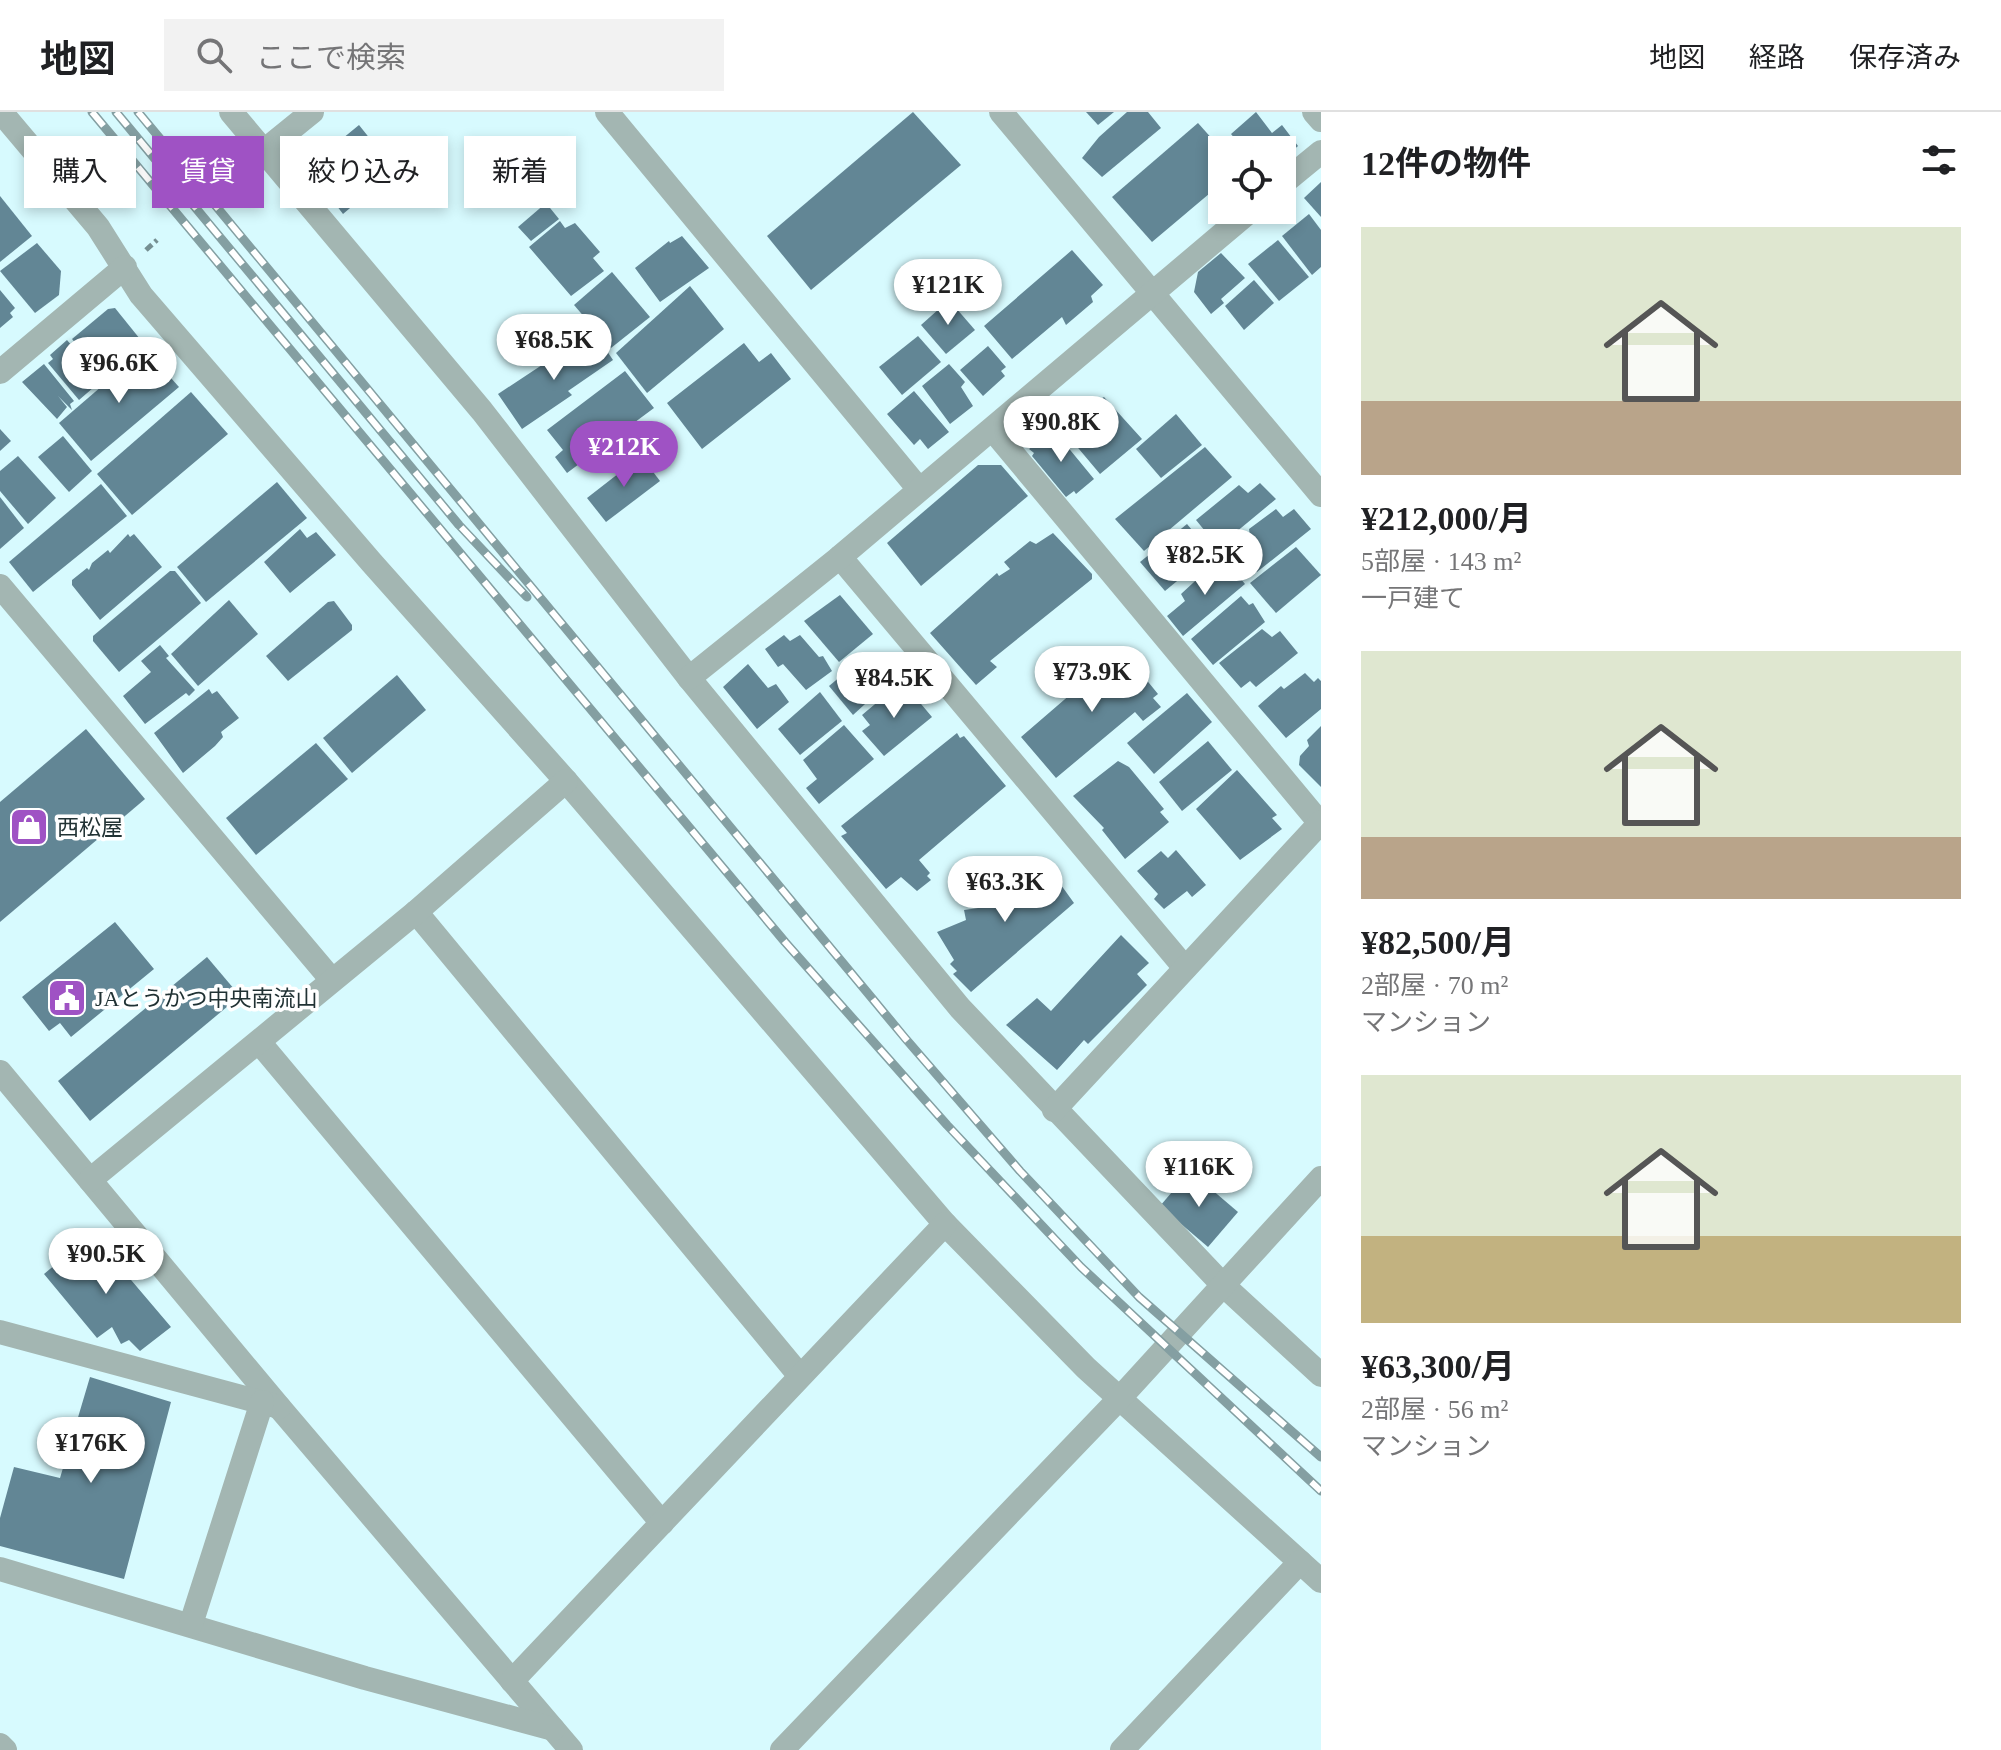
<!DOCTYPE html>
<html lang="ja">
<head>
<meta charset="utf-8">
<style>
	body { margin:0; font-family:"Times New Roman","Noto Sans JP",serif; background:#f2f2f2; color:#202124; height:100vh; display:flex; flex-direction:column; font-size:30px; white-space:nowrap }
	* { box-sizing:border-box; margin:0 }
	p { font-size:26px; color:#757577 }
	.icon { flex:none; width:44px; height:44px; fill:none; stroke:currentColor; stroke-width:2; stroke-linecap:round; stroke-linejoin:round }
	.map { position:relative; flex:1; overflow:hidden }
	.panel { display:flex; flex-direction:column; background:#fff; width:680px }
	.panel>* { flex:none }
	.hud { position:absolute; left:24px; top:24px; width:760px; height:72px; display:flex; gap:16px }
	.buttons { position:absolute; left:1208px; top:24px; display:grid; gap:16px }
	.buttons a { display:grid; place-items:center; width:88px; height:88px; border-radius:0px; background:#fff; box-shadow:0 4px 12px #0003; font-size:40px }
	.price { position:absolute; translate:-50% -68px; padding:0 18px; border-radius:28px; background:#fff; color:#222; font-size:26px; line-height:52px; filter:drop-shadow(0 2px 4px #0008) }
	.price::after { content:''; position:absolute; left:50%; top:48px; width:24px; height:18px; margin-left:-12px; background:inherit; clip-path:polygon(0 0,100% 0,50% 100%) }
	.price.selected { background:#9f52c4; color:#fff }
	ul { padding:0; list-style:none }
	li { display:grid; align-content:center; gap:16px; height:424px; padding:0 40px }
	li span { display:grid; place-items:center; height:248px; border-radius:0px; color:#555 }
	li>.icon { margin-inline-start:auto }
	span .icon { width:144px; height:144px; fill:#fffc; stroke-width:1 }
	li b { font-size:34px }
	h2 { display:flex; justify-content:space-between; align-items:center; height:96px; padding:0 40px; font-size:34px }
	.chip { padding:0 28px; border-radius:0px; background:#fff; box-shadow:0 4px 12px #0003; font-size:28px; line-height:72px }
	.chip.selected { background:#9f52c4; color:#fff }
	header { display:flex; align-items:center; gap:48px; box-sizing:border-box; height:112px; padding:0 40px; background:#fff; border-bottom:2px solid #e0e0e0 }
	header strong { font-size:38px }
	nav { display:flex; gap:44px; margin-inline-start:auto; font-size:28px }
	.search { width:560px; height:72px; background:#f2f2f2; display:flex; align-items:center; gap:20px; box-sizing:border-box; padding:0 28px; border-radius:0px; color:#757577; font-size:30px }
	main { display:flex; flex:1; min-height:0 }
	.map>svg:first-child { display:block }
</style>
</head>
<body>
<header>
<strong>地図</strong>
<div class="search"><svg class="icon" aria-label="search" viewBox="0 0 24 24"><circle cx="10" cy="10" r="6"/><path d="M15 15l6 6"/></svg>ここで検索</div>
<nav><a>地図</a><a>経路</a><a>保存済み</a></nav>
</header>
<main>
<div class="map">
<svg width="1321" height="1638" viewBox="0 0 1321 1638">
	<rect width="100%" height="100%" fill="#d7fafe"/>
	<g fill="#628695">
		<polygon points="913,0 961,53 811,178 767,124"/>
		<polygon points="1086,0 1114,0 1098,13"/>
		<polygon points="1127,0 1148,0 1161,16 1102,65 1082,46 1099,25"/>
		<polygon points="1256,0 1272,21 1282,13 1298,34 1282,48 1282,38 1244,38 1231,22"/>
		<polygon points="1198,11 1222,38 1222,71 1152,130 1112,85"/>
		<polygon points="359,13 395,58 343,102 330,85 334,81 309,54"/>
		<polygon points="1321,70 1321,105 1304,86"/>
		<polygon points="0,84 32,124 0,150"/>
		<polygon points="546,91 559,107 531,129 518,115"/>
		<polygon points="1309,102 1321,118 1321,155 1312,163 1282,124"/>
		<polygon points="560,109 565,116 575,111 600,140 593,146 604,159 571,184 529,135"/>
		<polygon points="682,124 709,156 660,190 635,156 669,129 670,131"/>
		<polygon points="1278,128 1309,165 1279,189 1248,152"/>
		<polygon points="37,131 61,159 59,183 35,201 0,159"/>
		<polygon points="1072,138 1103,173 1091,184 1093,190 1066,213 1062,205 1012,247 984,214"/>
		<polygon points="1221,141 1245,166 1221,187 1224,191 1211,202 1194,180 1198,160"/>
		<polygon points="612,160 650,205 611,236 574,193"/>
		<polygon points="1254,168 1274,191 1244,218 1225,194"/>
		<polygon points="690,174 724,217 647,281 616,241"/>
		<polygon points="0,178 15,196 10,201 13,205 0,216"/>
		<polygon points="949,188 975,218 946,242 921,213"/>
		<polygon points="115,196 144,232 105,266 72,227 108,197"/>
		<polygon points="596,223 613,248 568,279 572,283 522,317 498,282 548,249 551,253"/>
		<polygon points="918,224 941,250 902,283 879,255"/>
		<polygon points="67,228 101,269 79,288 48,251 53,247 50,243"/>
		<polygon points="744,231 759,250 771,241 791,267 702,337 667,291"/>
		<polygon points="988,234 1006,255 1001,259 1005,264 983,284 960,258"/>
		<polygon points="145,237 179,275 91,349 59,311"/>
		<polygon points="44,252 74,289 70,292 72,298 58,284 67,295 57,307 22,270"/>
		<polygon points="949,252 965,270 961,275 973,294 950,312 922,274"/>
		<polygon points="625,259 654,296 623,319 628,325 600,346 595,340 567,361 555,345 563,338 547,318"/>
		<polygon points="914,279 949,320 928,337 920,327 914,333 887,302"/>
		<polygon points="191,280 228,322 132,403 97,362"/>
		<polygon points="1104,285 1142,327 1100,362 1063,318 1075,309 1071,303"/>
		<polygon points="1176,302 1202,333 1161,366 1136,337"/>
		<polygon points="0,317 11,329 0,339"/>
		<polygon points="1050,320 1057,322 1094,367 1076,382 1074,379 1066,385 1032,344 1034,341 1029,337"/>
		<polygon points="63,324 92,359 69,380 38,345"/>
		<polygon points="1205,335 1232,365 1144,439 1115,407"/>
		<polygon points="18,344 56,386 28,412 0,379 0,359"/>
		<polygon points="641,344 660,369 606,410 587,386"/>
		<polygon points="978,353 1001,353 1028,384 921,474 887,431"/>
		<polygon points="277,370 307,406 206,490 177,455"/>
		<polygon points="1260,371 1276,387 1218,435 1196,408 1239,373 1248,381"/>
		<polygon points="101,372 127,404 33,480 9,450"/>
		<polygon points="0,385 24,416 0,437"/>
		<polygon points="1276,397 1283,405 1294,397 1311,417 1257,460 1236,435 1250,425 1249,417"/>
		<polygon points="1187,412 1211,441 1165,479 1140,450"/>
		<polygon points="300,417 307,426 316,420 336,443 290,481 264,450"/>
		<polygon points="1053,421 1092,462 1092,467 990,549 997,555 976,573 930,521 997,461 999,464 1010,457 1004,450 1030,429 1036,432"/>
		<polygon points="128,422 130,425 134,422 162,455 100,508 72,473 72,468 87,456 89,458 92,451 108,438 110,441"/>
		<polygon points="1296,435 1321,463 1276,501 1250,471"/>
		<polygon points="1218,448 1231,464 1236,461 1245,472 1183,524 1167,504 1185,489 1181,482"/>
		<polygon points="170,459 175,459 201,491 119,560 93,529 93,524"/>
		<polygon points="840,483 873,522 839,550 804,509"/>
		<polygon points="1241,484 1249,493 1253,491 1265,510 1213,553 1191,527"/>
		<polygon points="229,488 258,522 198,574 171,542"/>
		<polygon points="334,489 352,513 352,518 288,569 266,544 328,490"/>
		<polygon points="1262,517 1272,525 1280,519 1298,541 1256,575 1250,569 1241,576 1219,551"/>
		<polygon points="784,523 790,529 800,523 819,545 823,544 832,559 806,578 783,552 778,555 765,537"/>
		<polygon points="160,533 169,544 166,546 195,578 189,584 186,581 145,612 123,584 151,560 141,549"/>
		<polygon points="1122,538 1158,582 1153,586 1161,595 1143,609 1135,600 1056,666 1021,625"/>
		<polygon points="865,544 887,572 853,603 829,574"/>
		<polygon points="748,552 768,576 776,572 789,590 757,617 723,575"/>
		<polygon points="1305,561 1314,570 1318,566 1321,569 1321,597 1286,626 1258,594 1281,574 1284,577"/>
		<polygon points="397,563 426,598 352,661 323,626"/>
		<polygon points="209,577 212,582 217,579 239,606 221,620 223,625 215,634 183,661 154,621"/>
		<polygon points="893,577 896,581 900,577 911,590 916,586 932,605 884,644 862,619 870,613 862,603"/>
		<polygon points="820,580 842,609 800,643 778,617"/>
		<polygon points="1187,581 1212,610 1154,662 1127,631"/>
		<polygon points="844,613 874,647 819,692 806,676 817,667 803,648"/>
		<polygon points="1321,614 1321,675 1299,653 1300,644 1309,634 1307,628"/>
		<polygon points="86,617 145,687 0,810 0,690"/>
		<polygon points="957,621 960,626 964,624 1006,674 919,748 930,761 927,764 931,768 917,779 901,765 886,777 841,724 847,721 841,714"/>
		<polygon points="1208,629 1232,658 1182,699 1159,670"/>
		<polygon points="316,631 348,667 256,743 226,706"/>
		<polygon points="1118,649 1129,655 1164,697 1160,700 1169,710 1125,747 1102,718 1104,716 1073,684"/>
		<polygon points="1237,658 1277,703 1272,706 1282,717 1240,748 1196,697"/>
		<polygon points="1176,738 1206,773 1192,785 1187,779 1164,797 1154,787 1158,782 1137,759 1161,739 1168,746"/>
		<polygon points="1043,748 1074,791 971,880 953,862 957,859 950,852 954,848 937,820 966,808 964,798 978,796 988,787 986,781 1016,767 1016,759"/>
		<polygon points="115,810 154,857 71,925 60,911 49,919 22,885"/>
		<polygon points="1121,823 1149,851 1137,862 1147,873 1088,932 1084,928 1057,958 1006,913 1037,886 1051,899"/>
		<polygon points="207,845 240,884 90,1009 58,969"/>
		<polygon points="1190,1059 1238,1100 1208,1135 1160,1094"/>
		<polygon points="92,1122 171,1215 140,1239 129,1228 121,1232 112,1215 97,1226 44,1162"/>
		<polygon points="90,1265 171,1290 124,1467 0,1434 0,1406 14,1355 60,1366"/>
	</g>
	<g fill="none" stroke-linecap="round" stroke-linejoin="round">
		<g stroke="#768f92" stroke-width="5" stroke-dasharray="8 4" stroke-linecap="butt">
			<polyline points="230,68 243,57"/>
			<polyline points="146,138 157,128"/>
		</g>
		<g stroke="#a3b6b2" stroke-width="24">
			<polyline points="1,0 98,115 141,183 372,451 566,669 945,1112 1086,1256 1321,1469"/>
			<polyline points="231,0 482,299 689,566 960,896 1222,1172 1321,1263"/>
			<polyline points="607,0 918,376"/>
			<polyline points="1001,0 1321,383"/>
			<polyline points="1314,0 1321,8"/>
			<polyline points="265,38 312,0"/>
			<polyline points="1282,72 1321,40"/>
			<polyline points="0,260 125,155"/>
			<polyline points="993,318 1320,711"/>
			<polyline points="840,445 1185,856"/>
			<polyline points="0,474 331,867"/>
			<polyline points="689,566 840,445 1251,98"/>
			<polyline points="416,800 800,1264"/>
			<polyline points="259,930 662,1411"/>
			<polyline points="0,960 279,1295 571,1638"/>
			<polyline points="1054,998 1321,710"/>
			<polyline points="90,1068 416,800 566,669"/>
			<polyline points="0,1220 279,1295"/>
			<polyline points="0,1457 365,1566 553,1617"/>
			<polyline points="191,1512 262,1290"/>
			<polyline points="512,1569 945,1112"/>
			<polyline points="0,1633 5,1638"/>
			<polyline points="782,1638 1119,1287 1321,1066"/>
			<polyline points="1122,1638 1300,1450"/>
		</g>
		<defs>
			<g id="rail">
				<polyline points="92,0 785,830 947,1013 1081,1155 1321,1379"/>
				<polyline points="116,0 459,413 527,485"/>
				<polyline points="138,0 905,926 1020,1059 1139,1185 1321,1345"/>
			</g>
		</defs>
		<use href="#rail" stroke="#849fa2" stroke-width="9"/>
		<use href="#rail" stroke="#fff" stroke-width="6" stroke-dasharray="18" stroke-linecap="butt"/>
	</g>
	<defs>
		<symbol id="shop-square" viewBox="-11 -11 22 22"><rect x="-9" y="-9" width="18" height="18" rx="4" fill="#9f52c4" stroke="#fff"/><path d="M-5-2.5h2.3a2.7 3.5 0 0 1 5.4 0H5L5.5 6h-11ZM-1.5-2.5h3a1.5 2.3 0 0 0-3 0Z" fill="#fff"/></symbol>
		<symbol id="civic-square" viewBox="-11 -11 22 22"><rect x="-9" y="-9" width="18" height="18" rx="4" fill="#9f52c4" stroke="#fff"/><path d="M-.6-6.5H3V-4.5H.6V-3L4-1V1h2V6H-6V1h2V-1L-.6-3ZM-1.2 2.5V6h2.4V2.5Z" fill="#fff"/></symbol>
	</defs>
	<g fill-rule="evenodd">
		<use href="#shop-square" x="7" y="693" width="44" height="44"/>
		<use href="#civic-square" x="45" y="864" width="44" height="44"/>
	</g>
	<g text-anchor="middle" stroke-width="7" stroke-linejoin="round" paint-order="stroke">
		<g font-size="22" fill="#213234" stroke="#fff" text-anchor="start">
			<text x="57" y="723">西松屋</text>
			<text x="95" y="894">JAとうかつ中央南流山</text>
		</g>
	</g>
</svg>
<div class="buttons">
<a><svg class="icon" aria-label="locate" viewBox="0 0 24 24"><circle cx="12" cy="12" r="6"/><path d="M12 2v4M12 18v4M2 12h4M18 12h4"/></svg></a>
</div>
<b class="price" style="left:948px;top:215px">¥121K</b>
<b class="price" style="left:554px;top:270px">¥68.5K</b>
<b class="price" style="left:119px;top:293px">¥96.6K</b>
<b class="price" style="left:1061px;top:352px">¥90.8K</b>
<b class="price selected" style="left:624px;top:377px">¥212K</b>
<b class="price" style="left:1205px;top:485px">¥82.5K</b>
<b class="price" style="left:1092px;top:602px">¥73.9K</b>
<b class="price" style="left:894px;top:608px">¥84.5K</b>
<b class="price" style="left:1005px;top:812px">¥63.3K</b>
<b class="price" style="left:1199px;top:1097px">¥116K</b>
<b class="price" style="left:106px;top:1184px">¥90.5K</b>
<b class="price" style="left:91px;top:1373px">¥176K</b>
<div class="hud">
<a class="chip">購入</a>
<a class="chip selected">賃貸</a>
<a class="chip">絞り込み</a>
<a class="chip">新着</a>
</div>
</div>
<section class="panel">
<h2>12件の物件<svg class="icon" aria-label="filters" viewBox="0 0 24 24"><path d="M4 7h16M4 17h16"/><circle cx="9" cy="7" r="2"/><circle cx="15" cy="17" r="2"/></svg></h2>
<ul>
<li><span style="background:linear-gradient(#dfe7d0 70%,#b9a48a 0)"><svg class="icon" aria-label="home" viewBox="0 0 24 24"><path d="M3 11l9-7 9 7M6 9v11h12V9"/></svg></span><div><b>¥212,000/月</b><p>5部屋 · 143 m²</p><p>一戸建て</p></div></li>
<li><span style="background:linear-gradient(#dfe7d0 75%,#b9a48a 0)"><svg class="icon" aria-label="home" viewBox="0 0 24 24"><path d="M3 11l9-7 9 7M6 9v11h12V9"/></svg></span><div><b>¥82,500/月</b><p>2部屋 · 70 m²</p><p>マンション</p></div></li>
<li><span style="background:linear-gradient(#dfe7d0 65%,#c2b280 0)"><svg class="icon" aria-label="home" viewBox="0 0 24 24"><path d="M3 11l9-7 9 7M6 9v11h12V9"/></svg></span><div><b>¥63,300/月</b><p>2部屋 · 56 m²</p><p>マンション</p></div></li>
</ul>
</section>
</main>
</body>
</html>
